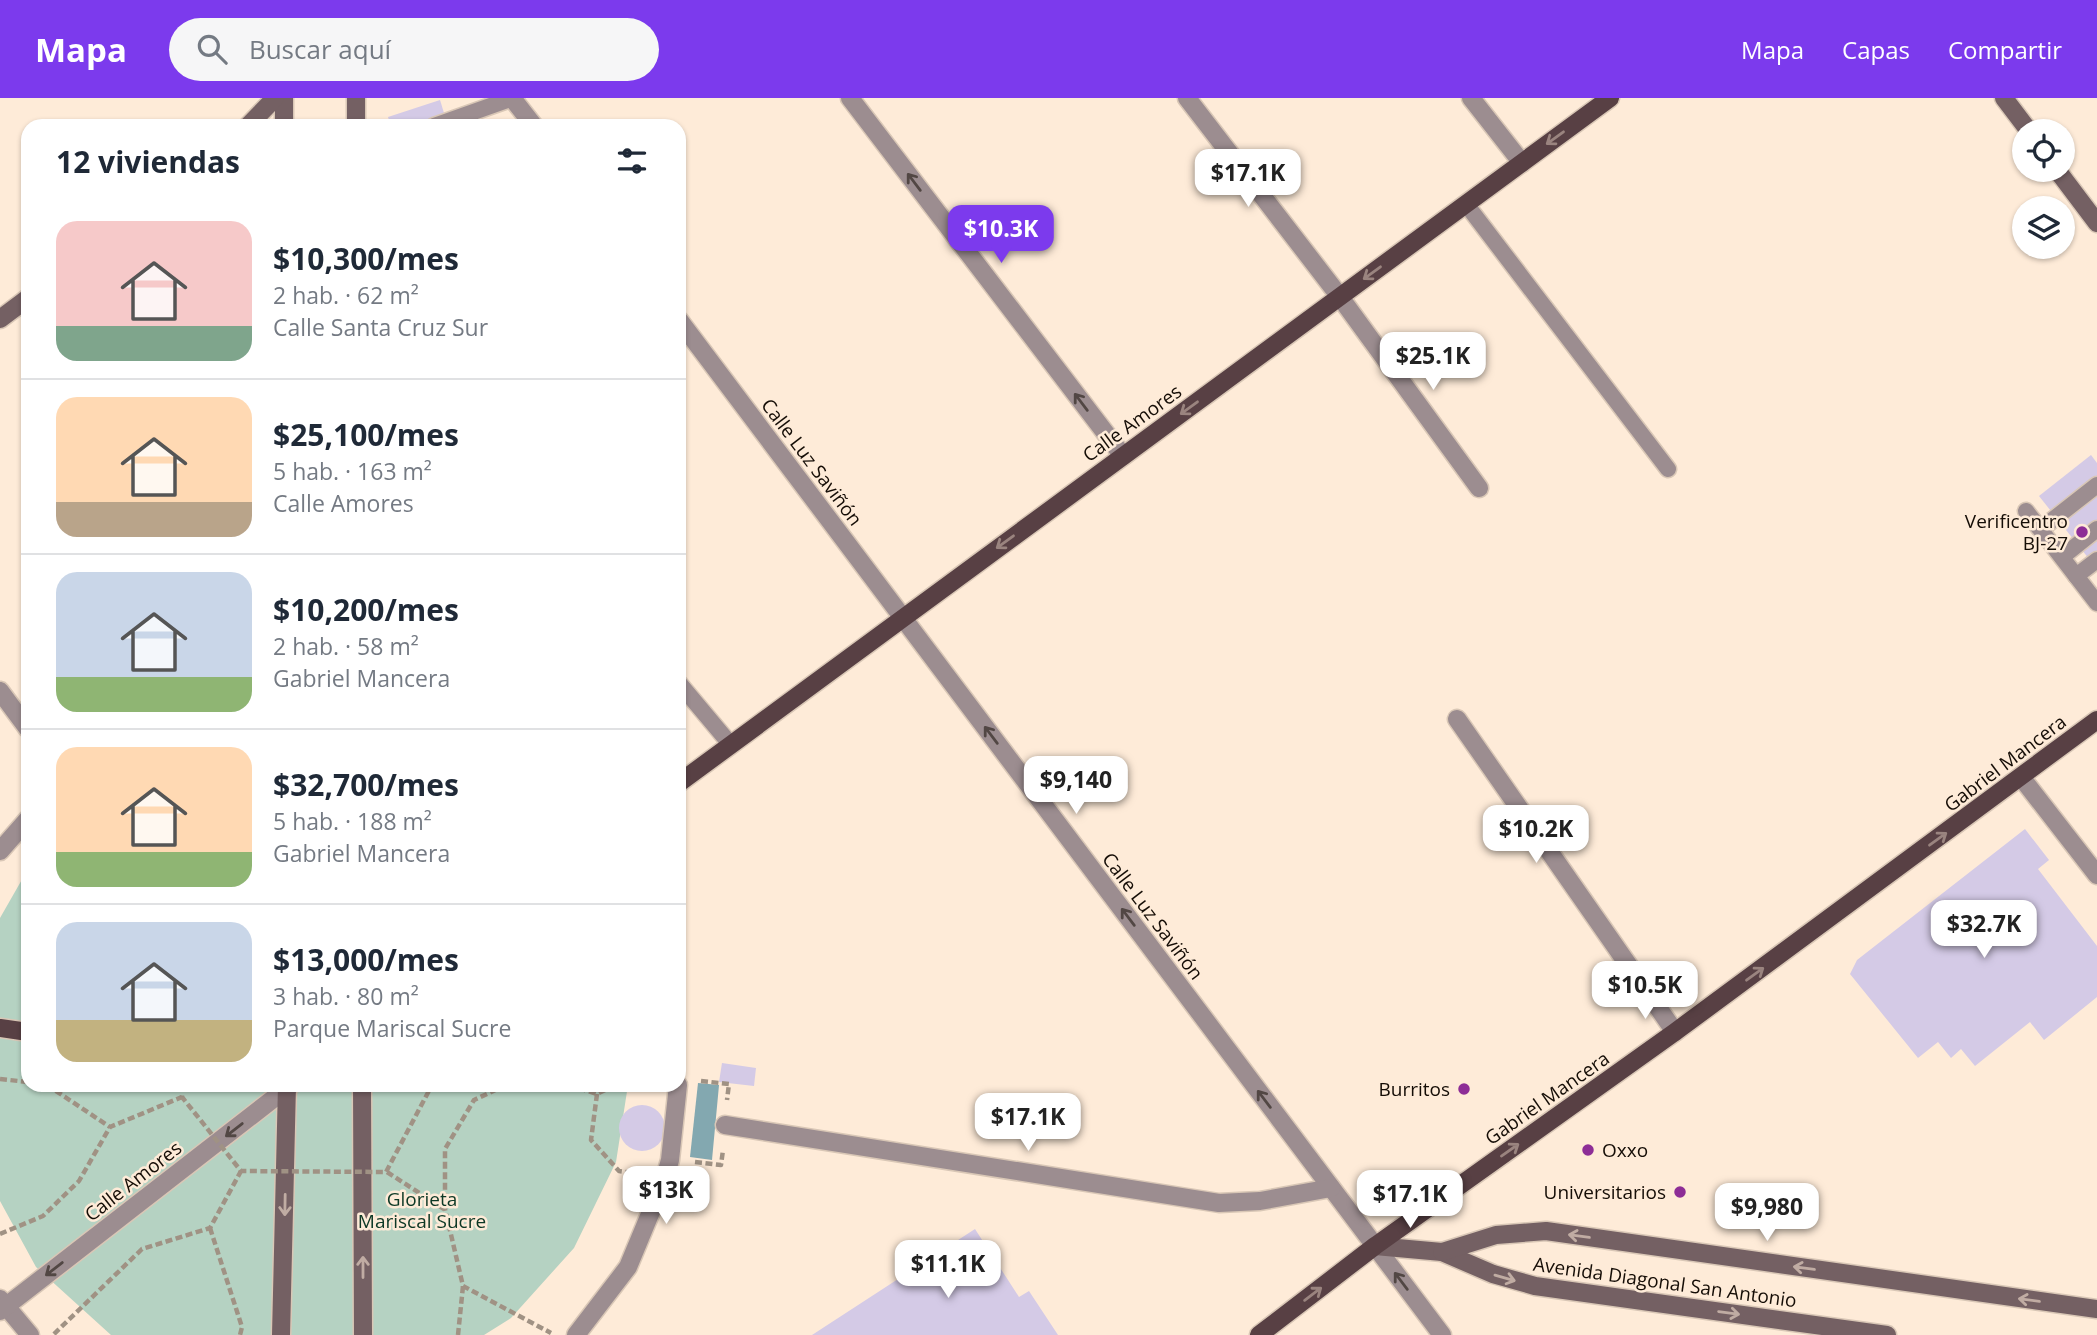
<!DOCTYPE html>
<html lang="es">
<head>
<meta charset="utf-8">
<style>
	body { margin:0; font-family:"Open Sans",sans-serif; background:#f6f6f7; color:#1f2937; height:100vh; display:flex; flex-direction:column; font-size:26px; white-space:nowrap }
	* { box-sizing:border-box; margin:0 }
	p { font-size:23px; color:#747a83 }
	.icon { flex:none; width:38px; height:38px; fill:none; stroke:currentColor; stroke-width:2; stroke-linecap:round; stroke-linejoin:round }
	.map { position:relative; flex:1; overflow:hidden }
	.details { position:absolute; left:21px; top:21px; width:665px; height:973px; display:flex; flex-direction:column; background:#fff; border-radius:21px; box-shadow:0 2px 5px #0004 }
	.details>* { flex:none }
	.fabs { position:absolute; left:2012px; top:21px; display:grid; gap:14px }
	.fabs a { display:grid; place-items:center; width:63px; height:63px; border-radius:50%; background:#fff; box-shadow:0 2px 5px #0004; font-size:35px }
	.price { position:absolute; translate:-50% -60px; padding:0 16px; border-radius:14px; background:#fff; color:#222; font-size:23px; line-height:46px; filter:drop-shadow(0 2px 4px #0008) }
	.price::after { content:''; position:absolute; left:50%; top:42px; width:21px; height:16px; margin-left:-10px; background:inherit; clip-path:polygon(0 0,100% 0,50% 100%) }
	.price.current { background:#7c3aed; color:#fff }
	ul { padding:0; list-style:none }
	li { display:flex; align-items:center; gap:21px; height:175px; padding:0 35px }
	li+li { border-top:2px solid #e0e1e3 }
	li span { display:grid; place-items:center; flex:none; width:196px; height:140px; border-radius:21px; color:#555 }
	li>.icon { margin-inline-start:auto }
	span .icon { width:84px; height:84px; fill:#fffc; stroke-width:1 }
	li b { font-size:30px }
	h2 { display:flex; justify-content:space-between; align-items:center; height:84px; padding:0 35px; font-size:30px }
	header { display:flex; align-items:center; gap:42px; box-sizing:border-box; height:98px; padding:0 35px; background:#7c3aed; color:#fff }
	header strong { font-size:33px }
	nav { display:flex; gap:38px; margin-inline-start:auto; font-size:24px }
	.search { width:490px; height:63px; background:#f6f6f7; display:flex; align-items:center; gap:18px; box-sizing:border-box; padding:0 24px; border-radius:38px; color:#747a83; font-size:26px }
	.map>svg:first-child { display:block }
</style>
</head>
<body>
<header>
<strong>Mapa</strong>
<div class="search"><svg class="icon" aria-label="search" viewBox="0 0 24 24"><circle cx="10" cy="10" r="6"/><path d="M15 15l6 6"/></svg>Buscar aquí</div>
<nav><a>Mapa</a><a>Capas</a><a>Compartir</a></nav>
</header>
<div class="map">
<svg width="2097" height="1237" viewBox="0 0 2097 1237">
	<rect width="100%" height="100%" fill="#feebd8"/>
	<polygon fill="#b5d2c2" points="28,771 28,987 628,987 616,1064 574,1150 511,1220 484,1237 111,1237 36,1169 0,1103 0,820"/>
	<polygon fill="#83a8b0" points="698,985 719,987 712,1062 690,1059"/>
	<g fill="#d4cae6">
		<polygon points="440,2 448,28 391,28 388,19"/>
		<polygon points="2091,357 2097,365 2097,471 2039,398"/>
		<polygon points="2025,731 2049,762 2038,771 2097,848 2097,899 2044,942 2030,924 1975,968 1961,951 1951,960 1938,944 1918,960 1850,876 1857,862"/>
		<polygon points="722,965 756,970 754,988 719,984"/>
		<circle cx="642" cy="1030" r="23"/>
		<polygon points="975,1131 1019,1199 1029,1193 1058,1237 812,1237"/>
	</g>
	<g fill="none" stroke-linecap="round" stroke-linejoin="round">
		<defs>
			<g id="lane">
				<polyline points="434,28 513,0"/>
				<polyline points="1466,106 1668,371"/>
				<polyline points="2026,413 2097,505"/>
				<polyline points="2041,431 2097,387"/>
				<polyline points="2062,459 2097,431"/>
				<polyline points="2076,478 2097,462"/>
				<polyline points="679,585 731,647"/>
			</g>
			<g id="street">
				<polyline points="512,0 534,28"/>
				<polyline points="850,0 1123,358"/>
				<polyline points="1187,0 1340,199 1479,390"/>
				<polyline points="1471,0 1522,65"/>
				<polyline points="679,222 1442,1237"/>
				<polyline points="0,593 28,631"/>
				<polyline points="1457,621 1675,934"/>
				<polyline points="2021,679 2097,777"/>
				<polyline points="0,753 28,721"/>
				<polyline points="725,1027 1219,1105 1260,1103 1331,1090"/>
				<polyline points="0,1201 30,1237"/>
				<polyline points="0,1213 291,987"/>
				<polyline points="576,1237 628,1169 665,1080 670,1062 678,987"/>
			</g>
			<g id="secondary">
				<polyline points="284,0 284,28"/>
				<polyline points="356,0 356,28"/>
				<polyline points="2004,0 2029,33"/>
				<polyline points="248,28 275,0"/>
				<polyline points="2057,72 2097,125"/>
				<polyline points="0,221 28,200"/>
				<polyline points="362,987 363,1237"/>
				<polyline points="1375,1148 1442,1154 1493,1176 1535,1188 1887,1237"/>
				<polyline points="1442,1154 1496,1137 1546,1133 2097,1211"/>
				<polyline points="281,1237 287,987"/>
			</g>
			<g id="primary">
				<polyline points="679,685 1610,0"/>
				<polyline points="0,930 28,934"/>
				<polyline points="1259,1237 1375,1148 1675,934 2097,622"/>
			</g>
		</defs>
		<use href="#lane" stroke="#d9c7b6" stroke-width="19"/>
		<use href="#street" stroke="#d9c7b6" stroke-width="21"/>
		<use href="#secondary" stroke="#d9c7b6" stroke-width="21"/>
		<use href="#primary" stroke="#d9c7b6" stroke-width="21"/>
		<g stroke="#a09284" stroke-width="4.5" stroke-dasharray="7 3.5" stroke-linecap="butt">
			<polyline points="0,981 28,984"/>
			<polyline points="701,983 729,986 727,1002"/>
			<polyline points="47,987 110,1029"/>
			<polyline points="506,987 474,1002 445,1051 445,1111 463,1188 551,1235"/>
			<polyline points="569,987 597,996 615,987"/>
			<polyline points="597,996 591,1042 619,1073 639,1076"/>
			<polyline points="695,1064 721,1067 723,1052"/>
			<polyline points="387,1074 444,1111"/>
			<polyline points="210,1130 242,1229 240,1237"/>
			<polyline points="0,1136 43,1118 79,1083 110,1029 182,999"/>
			<polyline points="54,1236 142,1151 210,1130 241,1073"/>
			<polyline points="458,1237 463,1188"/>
		</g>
		<use href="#lane" stroke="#9c8d90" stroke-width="16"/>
		<use href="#street" stroke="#9c8d90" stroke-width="18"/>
		<use href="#secondary" stroke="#746063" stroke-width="18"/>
		<use href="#primary" stroke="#584044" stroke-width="18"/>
		<polyline stroke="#a09284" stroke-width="4.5" stroke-dasharray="7 3.5" stroke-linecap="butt" points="182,987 182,999 241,1073 386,1074 432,987"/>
	</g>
	<defs><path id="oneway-shaft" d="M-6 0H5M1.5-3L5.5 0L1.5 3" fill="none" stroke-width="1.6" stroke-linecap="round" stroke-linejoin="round" transform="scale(1.75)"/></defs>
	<g stroke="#9a847f">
		<use href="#oneway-shaft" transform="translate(1555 40) rotate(144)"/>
		<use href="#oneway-shaft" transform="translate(1372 175) rotate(144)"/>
		<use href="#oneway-shaft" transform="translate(1189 310) rotate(144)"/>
		<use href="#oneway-shaft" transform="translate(1005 444) rotate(144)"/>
		<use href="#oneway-shaft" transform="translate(1938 741) rotate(-36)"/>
		<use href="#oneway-shaft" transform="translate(1755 876) rotate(-36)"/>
		<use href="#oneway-shaft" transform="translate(1510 1052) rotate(-35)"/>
		<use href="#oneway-shaft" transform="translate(1313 1196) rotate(-37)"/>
	</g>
	<g stroke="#524744">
		<use href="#oneway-shaft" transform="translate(914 84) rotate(-127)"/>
		<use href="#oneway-shaft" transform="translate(1081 304) rotate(-127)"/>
		<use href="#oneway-shaft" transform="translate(991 637) rotate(-127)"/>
		<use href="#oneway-shaft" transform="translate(1128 819) rotate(-127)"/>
		<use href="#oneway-shaft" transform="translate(1264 1001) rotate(-127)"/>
		<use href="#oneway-shaft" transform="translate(234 1032) rotate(142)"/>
		<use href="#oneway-shaft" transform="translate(54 1171) rotate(142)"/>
		<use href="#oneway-shaft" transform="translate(1401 1183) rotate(-127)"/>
	</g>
	<g stroke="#c0aca3">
		<use href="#oneway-shaft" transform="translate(285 1107) rotate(91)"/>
		<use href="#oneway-shaft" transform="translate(1579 1138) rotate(-172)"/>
		<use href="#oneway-shaft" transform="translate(363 1169) rotate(-90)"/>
		<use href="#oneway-shaft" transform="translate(1804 1170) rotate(-172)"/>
		<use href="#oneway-shaft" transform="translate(1505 1180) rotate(16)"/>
		<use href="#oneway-shaft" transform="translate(2029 1202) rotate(-172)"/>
		<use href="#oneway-shaft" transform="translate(1729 1215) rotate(8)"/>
	</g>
	<g fill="#8d2d96" stroke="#feebd8" stroke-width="2.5">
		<circle cx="2082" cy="434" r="7"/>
		<circle cx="1464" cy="991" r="7"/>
		<circle cx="1588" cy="1052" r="7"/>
		<circle cx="1680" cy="1094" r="7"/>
	</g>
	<g text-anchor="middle" stroke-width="5" stroke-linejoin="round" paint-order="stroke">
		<g font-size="19" fill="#150d06" stroke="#feebd8">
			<text transform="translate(1132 325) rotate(-36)" y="7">Calle Amores</text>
			<text transform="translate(812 364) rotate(53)" y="7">Calle Luz Saviñón</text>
			<text transform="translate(2005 665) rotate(-37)" y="7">Gabriel Mancera</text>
			<text transform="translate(1153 818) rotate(53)" y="7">Calle Luz Saviñón</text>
			<text transform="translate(1547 1000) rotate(-35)" y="7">Gabriel Mancera</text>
			<text transform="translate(133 1083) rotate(-38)" y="7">Calle Amores</text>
			<text transform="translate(1665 1184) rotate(8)" y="7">Avenida Diagonal San Antonio</text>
		</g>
		<g font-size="19" fill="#150d06" stroke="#feebd8" text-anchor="end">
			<text x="2068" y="430">Verificentro<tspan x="2068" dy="22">BJ-27</tspan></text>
			<text x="1450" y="998">Burritos</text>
			<text x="1602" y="1059" text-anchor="start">Oxxo</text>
			<text x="1666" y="1101">Universitarios</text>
		</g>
		<g font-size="19" fill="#0d3825" stroke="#feebd8">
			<text x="422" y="1108">Glorieta<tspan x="422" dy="22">Mariscal Sucre</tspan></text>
		</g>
	</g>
</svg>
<div class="fabs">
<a><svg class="icon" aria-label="locate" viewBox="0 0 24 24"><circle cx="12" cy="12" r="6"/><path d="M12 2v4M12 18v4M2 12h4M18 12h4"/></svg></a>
<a><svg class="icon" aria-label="layers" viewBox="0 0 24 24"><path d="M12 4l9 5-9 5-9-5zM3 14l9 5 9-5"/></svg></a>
</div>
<b class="price" style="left:1248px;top:111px">$17.1K</b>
<b class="price current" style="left:1001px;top:167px">$10.3K</b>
<b class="price" style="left:1433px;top:294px">$25.1K</b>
<b class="price" style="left:1076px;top:718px">$9,140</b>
<b class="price" style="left:1536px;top:767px">$10.2K</b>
<b class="price" style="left:1984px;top:862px">$32.7K</b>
<b class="price" style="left:1645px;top:923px">$10.5K</b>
<b class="price" style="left:1028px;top:1055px">$17.1K</b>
<b class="price" style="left:666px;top:1128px">$13K</b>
<b class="price" style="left:1410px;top:1132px">$17.1K</b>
<b class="price" style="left:1767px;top:1145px">$9,980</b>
<b class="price" style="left:948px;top:1202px">$11.1K</b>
<section class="details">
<h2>12 viviendas<svg class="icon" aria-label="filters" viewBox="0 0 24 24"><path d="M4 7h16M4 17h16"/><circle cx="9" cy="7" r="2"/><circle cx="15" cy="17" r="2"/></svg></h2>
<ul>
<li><span style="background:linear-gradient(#f6c9c9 75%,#7fa58c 0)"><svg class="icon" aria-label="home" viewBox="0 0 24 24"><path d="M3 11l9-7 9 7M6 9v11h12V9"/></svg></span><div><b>$10,300/mes</b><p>2 hab. · 62 m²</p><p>Calle Santa Cruz Sur</p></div></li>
<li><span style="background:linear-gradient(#ffd9b3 75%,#b9a48a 0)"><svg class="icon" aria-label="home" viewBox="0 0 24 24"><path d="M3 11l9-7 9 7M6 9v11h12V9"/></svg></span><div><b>$25,100/mes</b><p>5 hab. · 163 m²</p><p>Calle Amores</p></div></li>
<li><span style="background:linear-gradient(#c9d6e8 75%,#8fb573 0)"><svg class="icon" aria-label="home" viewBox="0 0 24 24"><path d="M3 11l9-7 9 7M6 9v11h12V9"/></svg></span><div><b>$10,200/mes</b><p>2 hab. · 58 m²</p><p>Gabriel Mancera</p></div></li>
<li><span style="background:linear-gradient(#ffd9b3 75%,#8fb573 0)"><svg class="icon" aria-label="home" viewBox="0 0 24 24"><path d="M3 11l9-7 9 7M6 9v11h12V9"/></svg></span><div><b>$32,700/mes</b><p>5 hab. · 188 m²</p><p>Gabriel Mancera</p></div></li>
<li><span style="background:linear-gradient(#c9d6e8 70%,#c2b280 0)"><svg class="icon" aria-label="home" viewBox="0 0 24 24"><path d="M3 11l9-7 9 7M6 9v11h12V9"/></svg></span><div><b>$13,000/mes</b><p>3 hab. · 80 m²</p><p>Parque Mariscal Sucre</p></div></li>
</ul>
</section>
</div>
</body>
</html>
